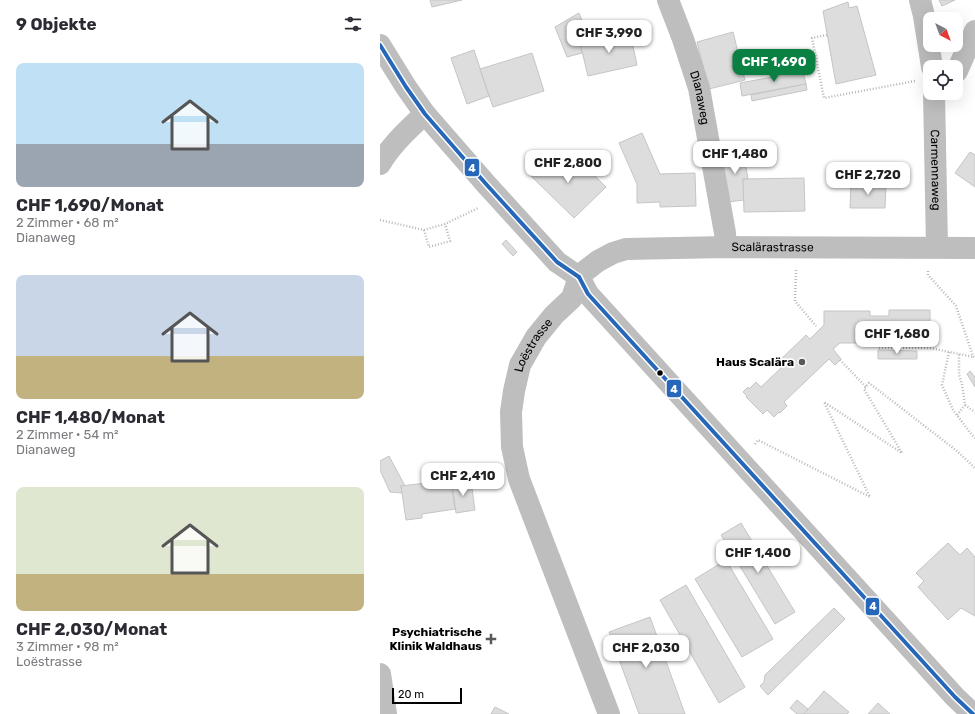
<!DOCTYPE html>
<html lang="de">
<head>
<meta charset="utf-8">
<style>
	body { margin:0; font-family:Rubik,sans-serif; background:#f2f2f3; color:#2b2b33; height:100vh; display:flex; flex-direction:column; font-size:15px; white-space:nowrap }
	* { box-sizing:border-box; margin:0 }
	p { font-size:13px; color:#7c7c81 }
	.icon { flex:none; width:22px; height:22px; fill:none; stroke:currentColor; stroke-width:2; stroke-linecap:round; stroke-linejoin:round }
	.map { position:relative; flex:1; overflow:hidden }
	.drawer { display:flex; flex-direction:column; background:#fff; width:380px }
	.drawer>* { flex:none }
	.needle { width:26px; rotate:139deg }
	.tools { position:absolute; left:543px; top:12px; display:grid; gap:8px }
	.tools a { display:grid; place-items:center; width:40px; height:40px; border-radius:8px; background:#fff; box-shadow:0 4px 16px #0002; font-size:20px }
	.scale { position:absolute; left:12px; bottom:10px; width:70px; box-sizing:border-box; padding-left:4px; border:2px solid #000; border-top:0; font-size:11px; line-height:14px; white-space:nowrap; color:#000; -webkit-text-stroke:3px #fff; paint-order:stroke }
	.price { position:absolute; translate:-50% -34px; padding:0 9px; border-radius:8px; background:#fff; color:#222; font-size:13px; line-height:26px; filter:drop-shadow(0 1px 2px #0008) }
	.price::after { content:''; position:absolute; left:50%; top:24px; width:12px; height:9px; margin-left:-6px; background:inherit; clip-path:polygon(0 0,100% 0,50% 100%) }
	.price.current { background:#0b8043; color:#fff }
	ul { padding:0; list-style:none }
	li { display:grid; align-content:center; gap:8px; height:212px; padding:0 16px }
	li span { display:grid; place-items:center; height:124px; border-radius:8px; color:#555 }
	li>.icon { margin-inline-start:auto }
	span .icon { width:72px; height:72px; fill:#fffc; stroke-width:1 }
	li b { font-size:17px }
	h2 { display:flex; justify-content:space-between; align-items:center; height:48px; padding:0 16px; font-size:17px }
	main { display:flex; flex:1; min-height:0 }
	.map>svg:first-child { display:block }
</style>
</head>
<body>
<main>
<section class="drawer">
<h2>9 Objekte<svg class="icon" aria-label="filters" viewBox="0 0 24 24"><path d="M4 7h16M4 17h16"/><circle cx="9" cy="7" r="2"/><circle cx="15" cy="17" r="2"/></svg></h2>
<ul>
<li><span style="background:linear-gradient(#bfe0f5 65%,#9aa5b1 0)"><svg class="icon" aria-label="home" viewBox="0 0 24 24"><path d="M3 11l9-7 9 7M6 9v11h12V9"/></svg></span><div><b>CHF 1,690/Monat</b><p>2 Zimmer · 68 m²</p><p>Dianaweg</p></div></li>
<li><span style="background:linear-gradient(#c9d6e8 65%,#c2b280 0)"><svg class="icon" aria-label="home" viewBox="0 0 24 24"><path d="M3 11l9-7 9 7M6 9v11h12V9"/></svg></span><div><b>CHF 1,480/Monat</b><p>2 Zimmer · 54 m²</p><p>Dianaweg</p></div></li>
<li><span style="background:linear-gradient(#dfe7d0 70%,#c2b280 0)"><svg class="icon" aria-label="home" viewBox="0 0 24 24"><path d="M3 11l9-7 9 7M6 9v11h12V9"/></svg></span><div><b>CHF 2,030/Monat</b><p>3 Zimmer · 98 m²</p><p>Loëstrasse</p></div></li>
</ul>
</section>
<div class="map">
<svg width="595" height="714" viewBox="0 0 595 714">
	<rect width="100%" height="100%" fill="#fff"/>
	<g fill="#ddd" stroke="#c5c5c5">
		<polygon points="50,0 82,0 52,7"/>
		<polygon points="559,0 575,0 562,6"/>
		<polygon points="468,2 469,8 477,6 496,75 456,84 443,11"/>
		<polygon points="199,13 210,41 200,43 202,53 187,57 175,27"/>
		<polygon points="250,32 257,65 208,76 200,43"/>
		<polygon points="353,32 365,80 329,89 317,42"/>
		<polygon points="94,50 109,96 87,104 71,58"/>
		<polygon points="152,53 164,91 113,107 100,69"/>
		<polygon points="422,68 426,84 362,96 360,83 398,76 397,73"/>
		<polygon points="426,84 427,90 372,101 371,95"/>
		<polygon points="262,133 280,174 315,173 316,206 280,207 280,202 257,203 257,184 239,143"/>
		<polygon points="175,151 196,171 203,164 226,187 194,218 151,176"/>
		<polygon points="363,151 368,179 363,179 364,200 348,202 341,154"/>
		<polygon points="590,152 595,155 595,187 575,173"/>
		<polygon points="424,178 425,211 364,212 363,179"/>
		<polygon points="471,183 506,183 505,208 470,208"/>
		<polygon points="126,240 137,252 133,256 122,244"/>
		<polygon points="509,310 550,310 550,336 536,336 537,343 460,343 453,349 461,359 455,365 449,359 404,402 407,406 400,413 399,412 394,417 387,410 383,414 366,397 367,396 363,392 368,387 369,389 376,382 381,387 401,368 396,364 426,335 430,339 444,325 444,311 490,311 490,316 509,316"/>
		<polygon points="498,350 537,351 537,359 498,359"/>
		<polygon points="590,371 595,377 595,387 587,374"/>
		<polygon points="9,456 25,486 21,486 22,493 10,492 0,470 0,461"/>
		<polygon points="70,476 75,509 42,514 42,518 26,520 21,486 54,482 54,478"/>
		<polygon points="91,481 95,510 76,513 72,483"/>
		<polygon points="361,523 415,612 395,624 341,535"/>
		<polygon points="568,543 580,555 587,548 595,557 595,616 581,608 568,620 538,587 544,581 536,573"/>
		<polygon points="346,560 393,639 362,657 315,579"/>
		<polygon points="306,585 365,687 339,703 280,600"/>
		<polygon points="454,608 465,619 388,695 380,686 384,682 385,675"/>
		<polygon points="270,617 305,714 259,714 229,632"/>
		<polygon points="444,691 469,712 467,714 424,714"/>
		<polygon points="417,700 428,709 424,714 417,714 410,708"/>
		<polygon points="498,703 510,714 488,714"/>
		<polygon points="115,707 129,714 111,714"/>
	</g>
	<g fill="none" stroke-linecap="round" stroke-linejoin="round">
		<g stroke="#b8b8b8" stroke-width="2.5" stroke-dasharray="1 2" stroke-linecap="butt">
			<polyline points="447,35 432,38 444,98 535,81"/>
			<polyline points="0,220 44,230 65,224 98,208"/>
			<polyline points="44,230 49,247 70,241 65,224"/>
			<polyline points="416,270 415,301 436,326"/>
			<polyline points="548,271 548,275 576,306 593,356 595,358"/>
			<polyline points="499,348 550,348 594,357"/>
			<polyline points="569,352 562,385 573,410 592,435 595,438"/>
			<polyline points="460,360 486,387"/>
			<polyline points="585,405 595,412"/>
			<polyline points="577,415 585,405 582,384 579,375 579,354"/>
			<polyline points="375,444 378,440 490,497 444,402 522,453 484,389 489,383 577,451 595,468"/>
		</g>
		<g stroke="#bebebe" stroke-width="22">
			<path id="s1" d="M288,0l15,39 16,49 26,145 1,14"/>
			<polyline points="540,0 544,16 552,67"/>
			<polyline points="0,45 26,87 45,114 106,184 177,262 199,277"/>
			<polyline points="576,72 577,71 595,31"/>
			<path id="s2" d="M554,93l3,154"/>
			<path d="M0,164c11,-19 29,-36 45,-50"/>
			<polyline points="199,277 208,294 575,697 593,714"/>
			<polyline points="0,674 6,714"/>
			<path id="s3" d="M229,714l-90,-235 -7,-32 -1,-35 3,-21 6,-26 16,-28 18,-22 18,-17 7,-21 6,-6 13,-10 15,-8 13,-4 100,-2 249,1"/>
		</g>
		<defs>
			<g id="bus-1">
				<polyline points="0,45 26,87 45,114 106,184 177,262 199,277"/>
				<polyline points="199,277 208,294 575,697 593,714"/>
			</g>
		</defs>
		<use href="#bus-1" stroke="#fff" stroke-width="7"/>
		<use href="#bus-1" stroke="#2767b9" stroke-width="4"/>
	</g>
	<g fill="#595959" stroke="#fff" stroke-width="1.5">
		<circle cx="422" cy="362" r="4"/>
		<path d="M109 633h4v4h4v4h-4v4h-4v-4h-4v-4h4z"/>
	</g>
	<circle fill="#000" stroke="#fff" stroke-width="1.5" cx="280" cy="373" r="3.5"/>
	<g text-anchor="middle" stroke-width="3.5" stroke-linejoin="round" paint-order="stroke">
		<g font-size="12" fill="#000" stroke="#fff">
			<text dy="4" stroke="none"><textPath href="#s1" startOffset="103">Dianaweg</textPath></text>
			<text dy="4" stroke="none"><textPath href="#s2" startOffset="77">Carmennaweg</textPath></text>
			<text dy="4" stroke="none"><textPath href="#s3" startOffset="677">Scalärastrasse</textPath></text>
			<text dy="4" stroke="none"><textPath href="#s3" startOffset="391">Loëstrasse</textPath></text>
		</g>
		<g font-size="12" font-weight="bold" fill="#000" stroke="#fff" text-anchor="end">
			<text x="414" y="366">Haus Scalära</text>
			<text x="102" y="636">Psychiatrische<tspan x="102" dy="14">Klinik Waldhaus</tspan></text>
		</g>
	</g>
	<g stroke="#fff" stroke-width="1.5">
		<rect x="84" y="158" width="16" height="19" rx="4" fill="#2767b9"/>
		<rect x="286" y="379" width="16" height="19" rx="4" fill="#2767b9"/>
		<rect x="485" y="597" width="15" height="19" rx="4" fill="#2767b9"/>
	</g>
	<g font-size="11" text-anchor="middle" font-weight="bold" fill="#fff">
		<text x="92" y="172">4</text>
		<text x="294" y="393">4</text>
		<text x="493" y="610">4</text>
	</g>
</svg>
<div class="tools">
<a><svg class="needle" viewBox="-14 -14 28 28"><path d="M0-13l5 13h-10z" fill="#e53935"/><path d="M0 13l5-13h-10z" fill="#7c7c81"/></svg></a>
<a><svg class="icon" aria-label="locate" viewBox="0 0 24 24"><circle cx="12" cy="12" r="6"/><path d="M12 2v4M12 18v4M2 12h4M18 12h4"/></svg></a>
</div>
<div class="scale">20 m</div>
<b class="price" style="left:229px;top:54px">CHF 3,990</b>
<b class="price current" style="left:394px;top:83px">CHF 1,690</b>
<b class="price" style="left:355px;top:175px">CHF 1,480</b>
<b class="price" style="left:188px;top:184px">CHF 2,800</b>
<b class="price" style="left:488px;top:196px">CHF 2,720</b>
<b class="price" style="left:517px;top:355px">CHF 1,680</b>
<b class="price" style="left:83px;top:497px">CHF 2,410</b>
<b class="price" style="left:378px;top:574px">CHF 1,400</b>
<b class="price" style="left:266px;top:669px">CHF 2,030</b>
</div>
</main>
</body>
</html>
